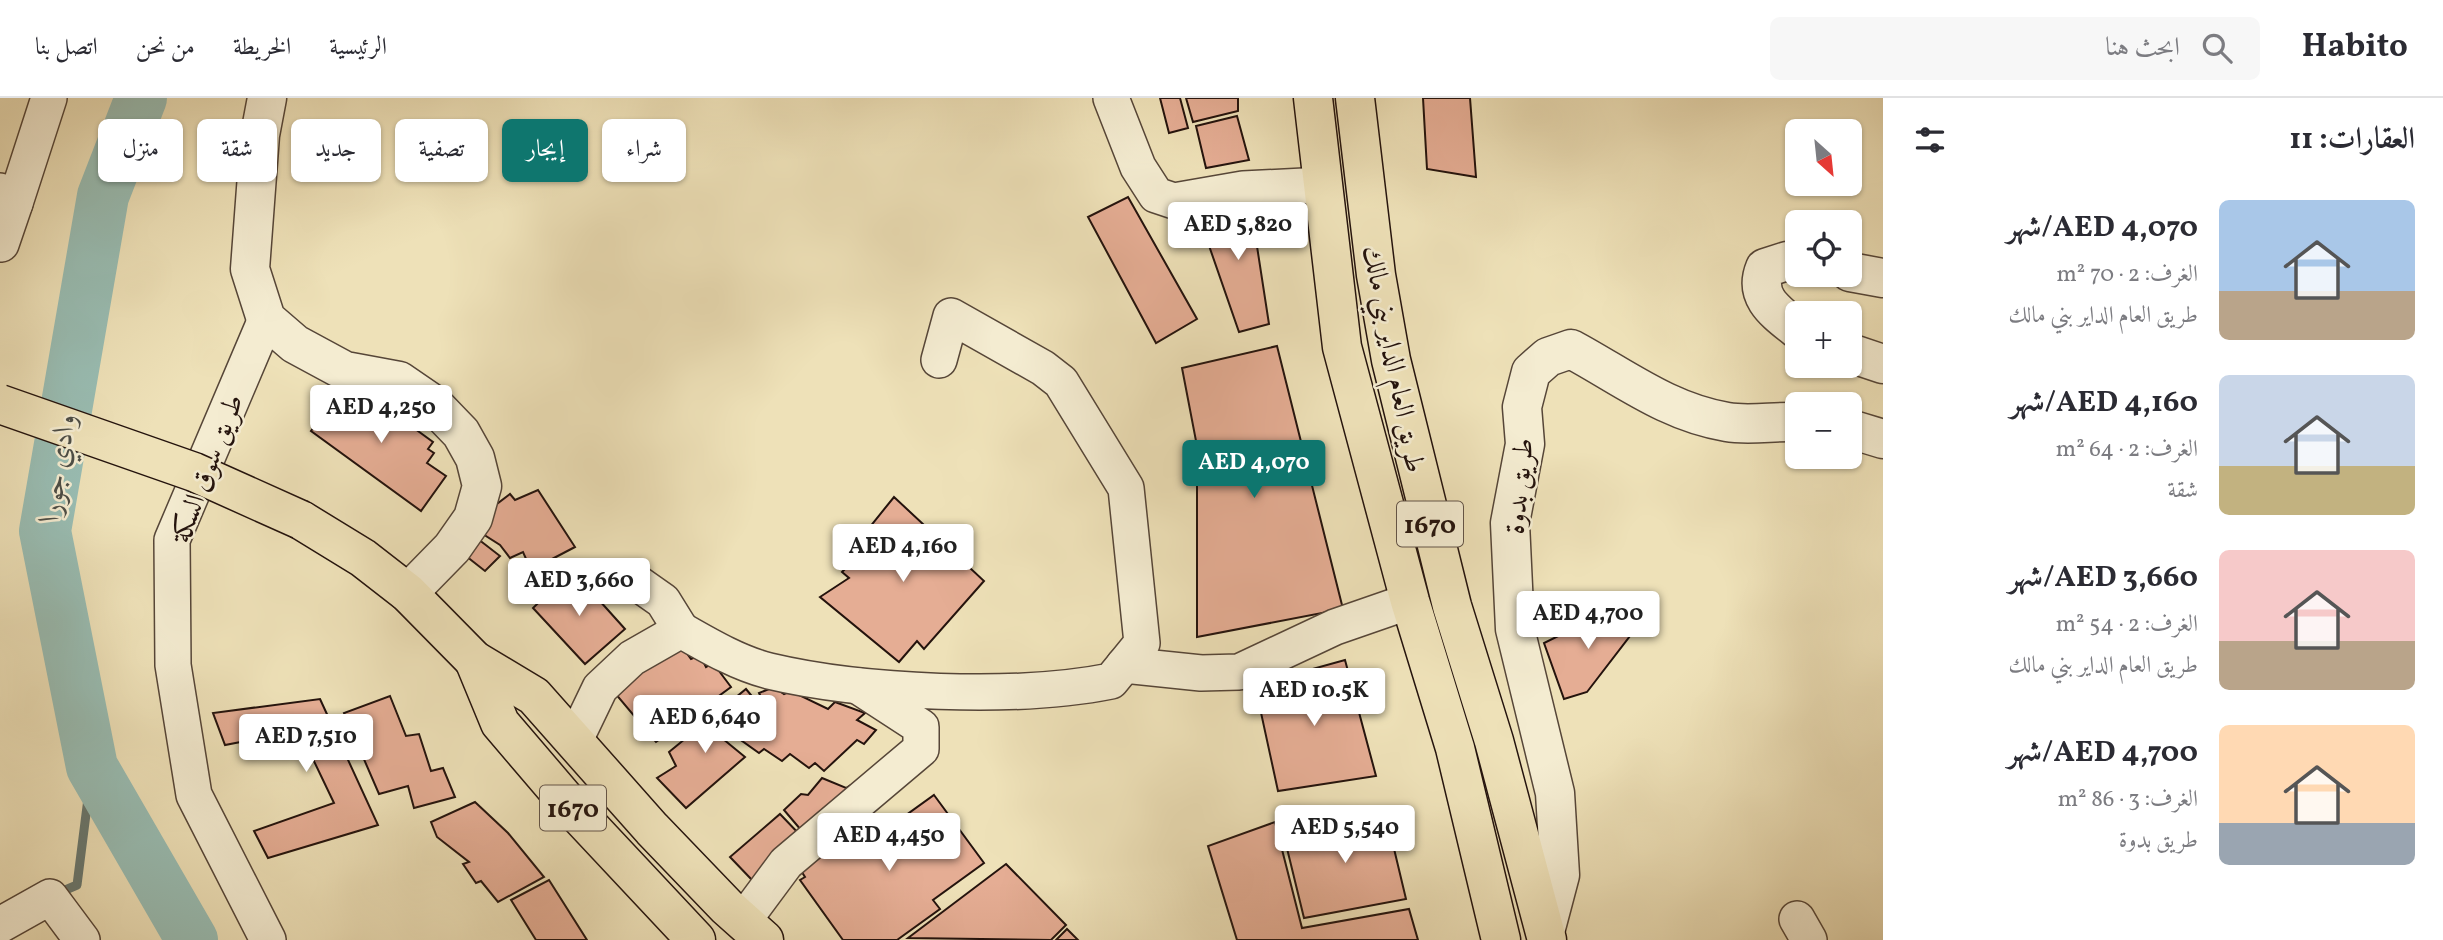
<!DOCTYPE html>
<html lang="ar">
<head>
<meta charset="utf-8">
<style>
	body { margin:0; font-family:Vollkorn,Amiri,serif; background:#f7f7f7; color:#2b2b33; direction:rtl; height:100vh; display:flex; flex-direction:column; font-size:26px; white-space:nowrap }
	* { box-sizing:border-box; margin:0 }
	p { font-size:23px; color:#7c7c81 }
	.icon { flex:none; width:38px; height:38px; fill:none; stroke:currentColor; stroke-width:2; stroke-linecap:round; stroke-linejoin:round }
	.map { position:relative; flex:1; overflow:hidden; direction:ltr }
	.sheet { display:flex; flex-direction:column; background:#fff; width:560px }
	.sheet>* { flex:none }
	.top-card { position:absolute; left:21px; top:21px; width:665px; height:63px; direction:rtl; display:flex; gap:14px }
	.needle { width:46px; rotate:153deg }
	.fabs { position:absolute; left:1785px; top:21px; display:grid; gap:14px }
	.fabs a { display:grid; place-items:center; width:77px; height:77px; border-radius:10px; background:#fff; box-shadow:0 2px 5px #0004; font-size:35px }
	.price { position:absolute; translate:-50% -60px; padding:0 16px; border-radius:7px; background:#fff; color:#222; font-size:23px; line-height:46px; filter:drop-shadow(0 2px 4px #0008) }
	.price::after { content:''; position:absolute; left:50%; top:42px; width:21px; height:16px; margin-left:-10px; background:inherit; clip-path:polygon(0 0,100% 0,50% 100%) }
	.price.on { background:#0f766e; color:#fff }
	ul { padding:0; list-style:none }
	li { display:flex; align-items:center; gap:21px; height:175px; padding:0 28px }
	li span { display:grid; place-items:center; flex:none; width:196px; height:140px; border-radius:10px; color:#555 }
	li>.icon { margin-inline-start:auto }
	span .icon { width:84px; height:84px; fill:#fffc; stroke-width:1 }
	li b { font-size:30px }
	h2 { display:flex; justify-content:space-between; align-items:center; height:84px; padding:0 28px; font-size:30px }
	.tag { padding:0 24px; border-radius:10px; background:#fff; box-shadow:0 2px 5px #0004; font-size:24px; line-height:63px }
	.tag.on { background:#0f766e; color:#fff }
	header { display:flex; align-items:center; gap:42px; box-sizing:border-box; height:98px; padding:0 35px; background:#fff; border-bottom:2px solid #e1e1e2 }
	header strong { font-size:33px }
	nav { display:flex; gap:38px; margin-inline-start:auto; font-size:24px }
	.search { width:490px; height:63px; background:#f7f7f7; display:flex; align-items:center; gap:18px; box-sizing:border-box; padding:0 24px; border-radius:10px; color:#7c7c81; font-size:26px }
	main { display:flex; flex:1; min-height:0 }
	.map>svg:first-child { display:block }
</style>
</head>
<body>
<header>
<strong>Habito</strong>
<div class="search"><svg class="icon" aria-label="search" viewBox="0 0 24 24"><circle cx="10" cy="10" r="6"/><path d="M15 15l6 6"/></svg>ابحث هنا</div>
<nav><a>الرئيسية</a><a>الخريطة</a><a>من نحن</a><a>اتصل بنا</a></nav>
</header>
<main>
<section class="sheet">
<h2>العقارات: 11<svg class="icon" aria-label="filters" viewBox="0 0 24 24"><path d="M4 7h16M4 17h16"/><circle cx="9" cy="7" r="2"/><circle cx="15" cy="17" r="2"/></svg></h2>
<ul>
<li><span style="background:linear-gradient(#a9c7e8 65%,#b9a48a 0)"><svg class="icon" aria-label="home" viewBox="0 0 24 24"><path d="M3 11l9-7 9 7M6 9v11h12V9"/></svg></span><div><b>AED 4,070/شهر</b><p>الغرف: 2 · 70 m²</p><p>طريق العام الداير بني مالك</p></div></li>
<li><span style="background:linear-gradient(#c9d6e8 65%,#c2b280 0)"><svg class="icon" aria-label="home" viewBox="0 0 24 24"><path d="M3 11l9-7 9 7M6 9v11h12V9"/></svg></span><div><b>AED 4,160/شهر</b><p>الغرف: 2 · 64 m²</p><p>شقة</p></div></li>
<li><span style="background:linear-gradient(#f6c9c9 65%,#b9a48a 0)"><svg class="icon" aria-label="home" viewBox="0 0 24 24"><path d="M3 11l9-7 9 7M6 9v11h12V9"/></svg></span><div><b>AED 3,660/شهر</b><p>الغرف: 2 · 54 m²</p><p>طريق العام الداير بني مالك</p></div></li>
<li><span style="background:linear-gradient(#ffd9b3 70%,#9aa5b1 0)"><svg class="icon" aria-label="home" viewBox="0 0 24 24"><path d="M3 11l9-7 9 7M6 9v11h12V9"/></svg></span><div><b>AED 4,700/شهر</b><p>الغرف: 3 · 86 m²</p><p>طريق بدوة</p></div></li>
</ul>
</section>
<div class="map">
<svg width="1883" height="842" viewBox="0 0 1883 842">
	<rect width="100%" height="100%" fill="#eee1b8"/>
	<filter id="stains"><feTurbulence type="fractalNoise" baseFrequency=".00286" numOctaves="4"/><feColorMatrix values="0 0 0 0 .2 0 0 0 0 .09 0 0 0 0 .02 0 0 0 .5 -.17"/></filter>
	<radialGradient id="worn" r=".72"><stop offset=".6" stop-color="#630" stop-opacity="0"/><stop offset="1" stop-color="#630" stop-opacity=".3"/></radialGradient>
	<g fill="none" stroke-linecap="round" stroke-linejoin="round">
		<polyline stroke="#6a7971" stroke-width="9" points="56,796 77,787 92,669"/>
		<polyline stroke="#99bdb3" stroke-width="52" points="141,0 103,98 45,433 92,669 192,842"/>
	</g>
	<g fill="#e5ad94" stroke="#24130d" stroke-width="2">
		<polygon points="1160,0 1180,0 1188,30 1169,35"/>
		<polygon points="1186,0 1238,0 1238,13 1193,24"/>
		<polygon points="1423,0 1470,0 1476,79 1427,71"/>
		<polygon points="1237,18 1249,62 1206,70 1196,28"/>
		<polygon points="1128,99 1197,221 1156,245 1088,119"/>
		<polygon points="1250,103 1269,226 1239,234 1198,116"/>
		<polygon points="1277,248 1343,511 1197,539 1197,348 1182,270"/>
		<polygon points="348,282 433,344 428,351 434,355 427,365 446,378 421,413 311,333"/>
		<polygon points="538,392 575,449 531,472 523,454 510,460 500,447 475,431 489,412 510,396 515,402"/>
		<polygon points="894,399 984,483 924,551 917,543 899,564 820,499 849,480 842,474 875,441 869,430"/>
		<polygon points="478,441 500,458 485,473 466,458"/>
		<polygon points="572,472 625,531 585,566 533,510"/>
		<polygon points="1621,507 1633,534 1587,594 1564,601 1544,545"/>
		<polygon points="678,543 691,561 700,557 706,569 713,565 731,589 656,644 609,588"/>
		<polygon points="1345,562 1376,678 1278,693 1255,587"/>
		<polygon points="774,589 784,596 791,593 828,611 835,604 865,615 857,622 876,632 864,646 857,642 824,673 815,665 809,670 790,656 782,663 764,651 759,655 731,635 762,601 759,595"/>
		<polygon points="746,591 755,602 717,636 745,659 686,710 657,680 676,668 669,654"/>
		<polygon points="390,598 406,638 419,636 431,673 443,670 455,699 414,710 408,688 379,696 344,615"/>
		<polygon points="320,601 378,727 268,760 254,733 334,705 300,634 250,634 251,642 225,647 213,615"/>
		<polygon points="822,680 846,690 854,685 801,732 784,712 801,696 808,697"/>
		<polygon points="934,697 984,765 933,802 940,811 897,842 843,842 800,782 805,779 798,768 868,718 881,735"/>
		<polygon points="475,704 508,735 544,779 498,804 481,783 476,785 463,766 469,764 437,739 431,724"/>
		<polygon points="1385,713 1406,801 1304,820 1283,734"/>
		<polygon points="780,716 802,739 753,783 730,759"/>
		<polygon points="1275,724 1302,830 1409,811 1418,842 1237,842 1208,748"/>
		<polygon points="1006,766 1066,827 1051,842 908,840"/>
		<polygon points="549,782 587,842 536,842 511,802"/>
		<polygon points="1067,831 1078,842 1056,842"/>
	</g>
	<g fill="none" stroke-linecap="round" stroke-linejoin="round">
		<defs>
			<g id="minor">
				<polyline points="1111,0 1138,69 1156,97 1174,103 1243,91 1323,87"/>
				<polyline points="0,93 15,105 1,146"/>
				<polyline points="15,105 49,0"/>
				<polyline points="266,221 172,442 173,567 194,697 268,842"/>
				<polyline points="636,484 663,503 681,532"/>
				<polyline points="1124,567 1201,575 1239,574 1335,529 1410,503"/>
				<path d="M575,642l25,-52 32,-30 49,-28c28,16 57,33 88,41 93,22 248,29 342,10l31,-38 -16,-155 -65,-106 -18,-14 -92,-52 -12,44"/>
				<polyline points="1797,821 1809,842"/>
				<polyline points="743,823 786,765 921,651 921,629 858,588"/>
				<polyline points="0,827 50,799 82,842"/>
			</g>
			<g id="tertiary">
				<polyline points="267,0 260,37 250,171 266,221 295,246 345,273 399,283 434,307 461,335 475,360 482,388 473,420 452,450 408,495"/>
				<path d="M1797,165l-10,-2 -22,7c-12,29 11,44 32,61"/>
				<polyline points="1850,174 1883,180"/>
				<polyline points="1850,255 1883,266"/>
				<polyline points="1850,331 1883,341"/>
				<path d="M1546,830l14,-53 -5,-82 -40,-164 -5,-106 15,-79 -3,-37 9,-35 17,-15 23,-8c52,28 96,63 156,73 22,4 47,-1 70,0"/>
			</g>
			<g id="trunk">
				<polyline points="1313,0 1342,249 1410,503 1455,650 1501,842"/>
				<polyline points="1355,0 1376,177 1391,262 1452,508 1494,643 1547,842"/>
				<polyline points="301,422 363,460 408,495 474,562 534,598 652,731 727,809 764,842"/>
				<polyline points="474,562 500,625 576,714 696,842"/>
			</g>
		</defs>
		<use href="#minor" stroke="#564638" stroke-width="38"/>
		<use href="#tertiary" stroke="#564638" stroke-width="41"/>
		<use href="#trunk" stroke="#24130d" stroke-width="41"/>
		<use href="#minor" stroke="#f4ecd1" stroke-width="35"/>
		<use href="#tertiary" stroke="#f4ecd1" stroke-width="38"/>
		<use href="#trunk" stroke="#eee1b8" stroke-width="38"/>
		<defs>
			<polyline id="trunk-bridge" points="0,306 194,374 301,422"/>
		</defs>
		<use href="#trunk-bridge" stroke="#24130d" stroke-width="41" stroke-linecap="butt"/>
		<use href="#trunk-bridge" stroke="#eee1b8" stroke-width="38"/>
	</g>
	<g text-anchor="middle" stroke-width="5" stroke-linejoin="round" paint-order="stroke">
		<g fill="#f4ecd1" stroke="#625448" stroke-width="2">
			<rect x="1397" y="403.5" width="66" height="45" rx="5"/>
			<rect x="540" y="687.5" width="66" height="45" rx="5"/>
		</g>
		<g font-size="26" font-weight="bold" fill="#24130d">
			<text x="1430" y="435">1670</text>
			<text x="573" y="719">1670</text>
		</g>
		<g font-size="28" fill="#24130d" stroke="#f4ecd1">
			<text transform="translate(1395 261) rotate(79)" y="10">طريق العام الداير بني مالك</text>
			<text transform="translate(206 370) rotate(-69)" y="10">طريق سوق السكة</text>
			<text transform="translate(1518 388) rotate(-84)" y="10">طريق بدوة</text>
		</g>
		<g font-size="30" font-style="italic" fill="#4d4e47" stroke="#f4ecd1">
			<text transform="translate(57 369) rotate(-81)" y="10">وادي جورا</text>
		</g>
	</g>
	<rect width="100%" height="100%" filter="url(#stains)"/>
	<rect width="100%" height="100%" fill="url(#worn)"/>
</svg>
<div class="fabs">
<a><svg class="needle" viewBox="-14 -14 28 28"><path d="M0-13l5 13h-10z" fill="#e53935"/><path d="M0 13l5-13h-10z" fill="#7c7c81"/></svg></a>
<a><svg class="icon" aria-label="locate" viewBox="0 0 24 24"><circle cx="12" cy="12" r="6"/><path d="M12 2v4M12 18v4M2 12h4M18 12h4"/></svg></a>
<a>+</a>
<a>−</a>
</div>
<b class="price" style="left:1238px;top:164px">AED 5,820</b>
<b class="price" style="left:381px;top:347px">AED 4,250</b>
<b class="price on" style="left:1254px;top:402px">AED 4,070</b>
<b class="price" style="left:903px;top:486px">AED 4,160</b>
<b class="price" style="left:579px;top:520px">AED 3,660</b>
<b class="price" style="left:1588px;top:553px">AED 4,700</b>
<b class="price" style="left:1314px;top:630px">AED 10.5K</b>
<b class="price" style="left:705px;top:657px">AED 6,640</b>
<b class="price" style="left:306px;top:676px">AED 7,510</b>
<b class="price" style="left:1345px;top:767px">AED 5,540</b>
<b class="price" style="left:889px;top:775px">AED 4,450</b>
<div class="top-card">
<a class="tag">شراء</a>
<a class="tag on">إيجار</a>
<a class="tag">تصفية</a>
<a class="tag">جديد</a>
<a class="tag">شقة</a>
<a class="tag">منزل</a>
</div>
</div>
</main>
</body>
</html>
